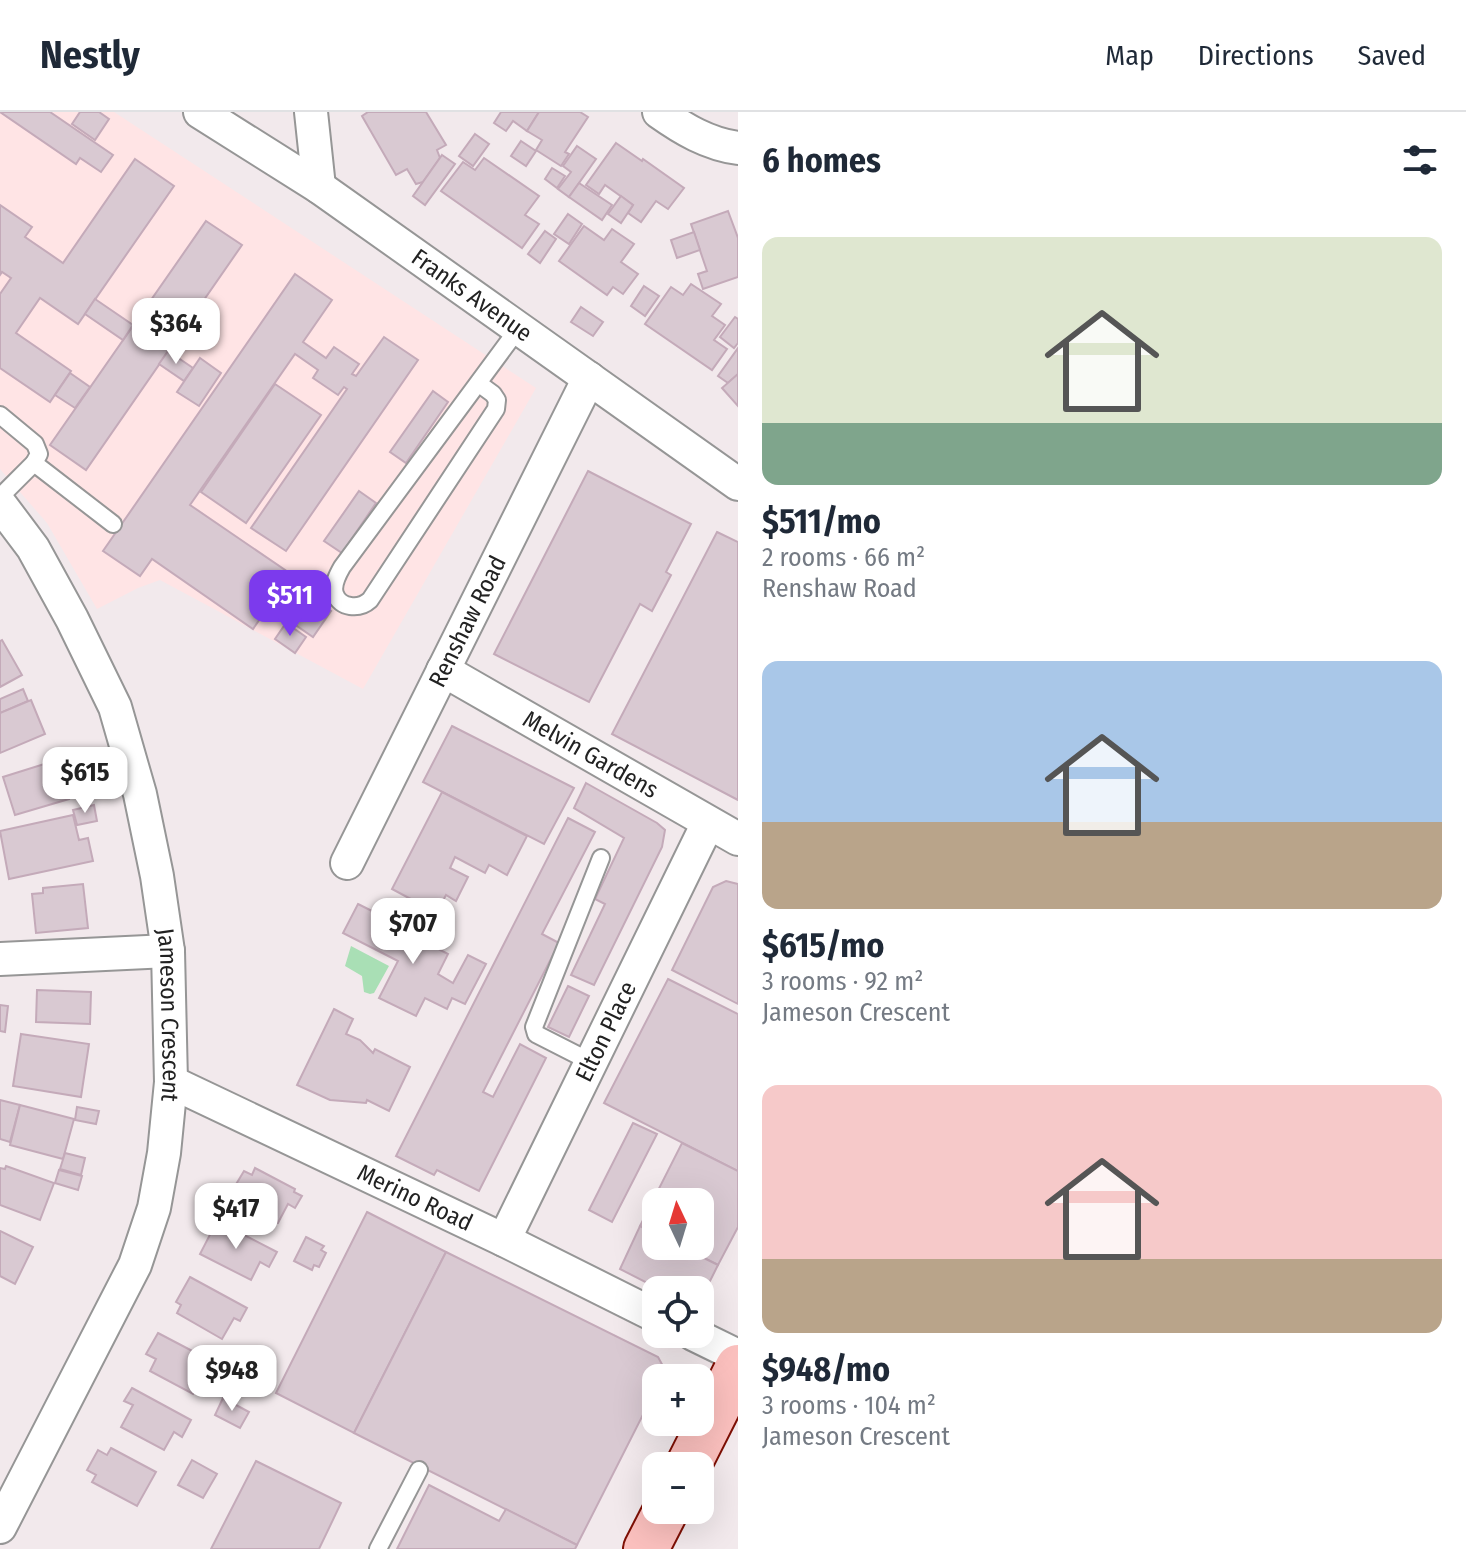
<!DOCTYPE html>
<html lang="en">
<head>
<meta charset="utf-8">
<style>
	body { margin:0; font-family:"Fira Sans Condensed",sans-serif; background:#f6f6f7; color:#1f2937; height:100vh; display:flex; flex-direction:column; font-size:30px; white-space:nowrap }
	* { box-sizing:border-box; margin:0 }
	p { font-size:26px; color:#747a83 }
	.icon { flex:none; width:44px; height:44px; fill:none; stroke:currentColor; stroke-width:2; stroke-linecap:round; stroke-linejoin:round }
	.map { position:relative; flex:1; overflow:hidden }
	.side { display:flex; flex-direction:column; background:#fff; width:728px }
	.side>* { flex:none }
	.needle { width:52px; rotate:356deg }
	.tools { position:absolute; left:642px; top:1076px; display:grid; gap:16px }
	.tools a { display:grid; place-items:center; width:72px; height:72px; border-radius:16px; background:#fff; box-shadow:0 8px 32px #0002; font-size:40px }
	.price { position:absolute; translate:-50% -68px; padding:0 18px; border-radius:16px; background:#fff; color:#222; font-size:26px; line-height:52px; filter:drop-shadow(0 2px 4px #0008) }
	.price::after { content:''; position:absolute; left:50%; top:48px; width:24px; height:18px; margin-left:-12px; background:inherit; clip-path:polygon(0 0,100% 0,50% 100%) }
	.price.current { background:#7c3aed; color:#fff }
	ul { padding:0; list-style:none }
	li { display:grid; align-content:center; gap:16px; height:424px; padding:0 24px }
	li span { display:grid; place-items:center; height:248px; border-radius:16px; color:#555 }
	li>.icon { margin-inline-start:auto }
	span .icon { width:144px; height:144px; fill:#fffc; stroke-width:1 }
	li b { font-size:34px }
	h2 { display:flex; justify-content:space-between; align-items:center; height:96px; padding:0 24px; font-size:34px }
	header { display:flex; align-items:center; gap:48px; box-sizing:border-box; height:112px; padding:0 40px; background:#fff; border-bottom:2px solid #e0e1e3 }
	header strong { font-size:38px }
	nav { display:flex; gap:44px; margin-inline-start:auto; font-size:28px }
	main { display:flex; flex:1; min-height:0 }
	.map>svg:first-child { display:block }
</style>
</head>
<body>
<header>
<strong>Nestly</strong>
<nav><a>Map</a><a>Directions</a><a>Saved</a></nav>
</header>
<main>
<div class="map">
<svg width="738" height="1437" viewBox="0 0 738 1437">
	<rect width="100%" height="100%" fill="#f2e9ec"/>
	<polygon fill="#ffe4e5" points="0,0 114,0 536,276 363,577 160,468 138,476 97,497 47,411 0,357"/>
	<polygon fill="#a9dfb5" points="351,834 389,854 374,881 370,882 364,880 362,864 345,854"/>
	<g fill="#d9c9d2" stroke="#c4aab9" stroke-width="2">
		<polygon points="0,0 50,0 113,43 101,60 80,46 76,52"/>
		<polygon points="80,0 99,0 109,7 95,28 72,12"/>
		<polygon points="368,0 426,0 446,33 437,38 440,46 423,70 416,72 407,57 396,63 362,4"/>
		<polygon points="501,0 539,0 527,19 513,9 506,19 494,11"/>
		<polygon points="539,0 580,0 588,5 565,40 569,42 561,54 536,38 542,28 527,19"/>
		<polygon points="475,22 489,32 473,54 459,44"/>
		<polygon points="521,29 536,39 526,54 511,44"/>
		<polygon points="616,31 642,49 643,47 684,76 668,97 656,89 641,110 628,101 633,93 605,73 599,82 586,73"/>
		<polygon points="577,34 596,47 569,85 558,77 571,60 563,54"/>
		<polygon points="442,43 455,52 425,93 413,84"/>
		<polygon points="484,46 539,84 525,103 539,112 522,136 441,79 463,50 475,58"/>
		<polygon points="135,47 174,74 78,212 40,186 16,221 71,259 50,290 0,256 0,182 11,166 2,160 0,163 0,93 32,115 25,125 63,151"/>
		<polygon points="552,56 565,64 557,76 545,67"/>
		<polygon points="579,71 612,93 602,108 569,85"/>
		<polygon points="621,84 633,93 621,111 608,102"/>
		<polygon points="728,99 738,126 738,165 703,177 698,162 707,159 691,112"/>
		<polygon points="568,102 582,112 569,132 554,122"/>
		<polygon points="206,109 242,133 86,358 50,333"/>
		<polygon points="584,114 604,128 612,117 634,132 621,150 638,162 623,182 613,175 607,183 559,149"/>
		<polygon points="545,119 556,127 540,151 528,142"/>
		<polygon points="694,120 700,138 677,146 671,128"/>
		<polygon points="295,162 332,188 303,230 326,246 334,235 359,252 352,262 356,264 384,225 418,248 286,439 251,416 347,277 344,275 338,283 313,266 318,258 295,242 190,393 291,462 253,517 152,447 140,464 103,439"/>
		<polygon points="691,172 721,192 712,204 725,213 714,228 727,237 712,258 645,212 671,175 683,183"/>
		<polygon points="644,174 659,184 645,204 631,194"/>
		<polygon points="95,187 133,213 123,228 85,202"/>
		<polygon points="581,195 603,210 593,224 571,210"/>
		<polygon points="735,205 738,207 738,231 734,236 720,225"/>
		<polygon points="738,236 738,262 728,271 718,264"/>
		<polygon points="168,239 193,256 184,269 159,252"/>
		<polygon points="200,246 221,261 199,294 177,280"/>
		<polygon points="70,261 90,275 75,296 55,283"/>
		<polygon points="738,262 738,294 722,276"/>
		<polygon points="275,272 321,303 246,411 201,380"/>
		<polygon points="433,279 448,290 406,351 390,340"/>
		<polygon points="588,359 691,412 666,460 671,463 652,499 640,492 589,590 494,542"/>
		<polygon points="359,379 376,391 342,441 324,429"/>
		<polygon points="717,420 738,430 738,688 612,622"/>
		<polygon points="302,479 331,499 313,525 284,505"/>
		<polygon points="286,511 306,525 295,541 275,527"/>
		<polygon points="2,528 22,563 0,575 0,529"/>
		<polygon points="23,577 28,589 0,601 0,587"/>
		<polygon points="31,588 45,622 0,641 0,601"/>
		<polygon points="452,614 574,676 544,732 423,670"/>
		<polygon points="57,648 69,687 15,703 3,665"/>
		<polygon points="586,671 657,711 665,718 662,735 594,873 571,863 605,792 595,787 624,726 574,696"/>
		<polygon points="442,680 527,724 507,763 489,753 485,761 455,745 450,756 468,765 456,789 446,783 437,800 449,805 442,817 419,805 424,794 392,777"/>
		<polygon points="94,693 97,709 77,713 73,698"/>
		<polygon points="73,703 79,728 88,726 93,749 9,767 0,719"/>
		<polygon points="568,706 595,720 542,822 559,831 483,980 493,985 520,932 546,946 479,1079 437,1058 434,1063 396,1044"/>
		<polygon points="726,769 738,772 738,892 672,858 713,775"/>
		<polygon points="83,772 88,816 36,821 32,782 43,781 43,776"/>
		<polygon points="358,792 390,808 381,824 405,836 412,823 448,842 438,862 453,871 468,843 486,852 465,892 452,886 447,897 425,886 416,904 379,886 398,849 343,821"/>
		<polygon points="668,867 738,902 738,1059 604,991"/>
		<polygon points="568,874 589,884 569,925 548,915"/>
		<polygon points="37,878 91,880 90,912 36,910"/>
		<polygon points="0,893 8,894 5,920 0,919"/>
		<polygon points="334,897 353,907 346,922 360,928 373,941 375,937 410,955 389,999 367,988 366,991 330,988 297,973"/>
		<polygon points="21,922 89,932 81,985 13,974"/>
		<polygon points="0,988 20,993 10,1030 0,1027"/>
		<polygon points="20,993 74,1007 63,1047 10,1033"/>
		<polygon points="77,995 99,999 96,1012 75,1008"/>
		<polygon points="633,1011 657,1022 612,1110 589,1098"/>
		<polygon points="682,1031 738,1059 738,1115 718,1153 680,1134 700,1134 700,1090 656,1090 656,1122 640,1114"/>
		<polygon points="65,1041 85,1046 81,1063 60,1057"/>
		<polygon points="6,1054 54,1071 40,1108 0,1093 0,1056 5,1057"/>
		<polygon points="255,1056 295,1077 294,1080 302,1084 295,1096 288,1092 278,1111 237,1089 240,1084 232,1079 244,1059 252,1063"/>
		<polygon points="59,1058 82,1064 78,1078 55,1071"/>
		<polygon points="367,1100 446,1140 354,1321 276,1281"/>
		<polygon points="217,1109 277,1140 269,1155 260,1150 251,1168 200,1142"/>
		<polygon points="640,1114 656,1122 656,1134 680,1134 718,1153 704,1181 700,1182 700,1178 661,1178 620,1157"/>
		<polygon points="0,1119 33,1135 15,1172 0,1164"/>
		<polygon points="306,1125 324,1134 321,1138 326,1141 319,1155 314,1153 312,1158 294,1149"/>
		<polygon points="446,1140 658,1245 664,1256 662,1266 656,1266 656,1277 577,1433 354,1321"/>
		<polygon points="190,1165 247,1196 240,1209 234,1206 222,1227 177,1201 181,1193 176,1190"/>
		<polygon points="158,1221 219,1253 212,1266 204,1262 193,1282 150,1259 156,1247 146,1242"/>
		<polygon points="249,1237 268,1247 266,1251 270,1253 262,1269 258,1267 256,1271 237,1261"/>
		<polygon points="132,1276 191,1308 182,1325 174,1320 164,1338 121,1315 133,1293 124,1289"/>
		<polygon points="223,1286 249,1300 240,1316 215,1303"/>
		<polygon points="111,1336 156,1360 137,1394 92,1370 96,1363 87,1358 98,1338 107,1343"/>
		<polygon points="192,1348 217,1362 203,1386 178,1373"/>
		<polygon points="256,1349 341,1391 319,1437 211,1437"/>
		<polygon points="429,1373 499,1409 506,1397 577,1433 575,1437 397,1437"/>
	</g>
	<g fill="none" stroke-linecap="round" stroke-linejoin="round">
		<defs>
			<g id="service">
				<path d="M478,271l15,11 4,6 -1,9 -126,191c-11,10 -30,8 -35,-6 -3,-9 3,-20 7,-27l176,-238"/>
				<polyline points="0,303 35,332 39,342 34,351 0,385"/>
				<polyline points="34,351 113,412"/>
				<polyline points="591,950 536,922 534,915 601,746"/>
				<polyline points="378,1437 419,1358"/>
			</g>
			<g id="minor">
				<path id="s1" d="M200,0l119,75 419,297"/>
				<polyline points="311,0 319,75"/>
				<path d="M659,0c24,17 49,32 79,36"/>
				<path id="s2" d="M0,392l33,44 39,71 43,88 25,87 17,82 11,75 3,131 -7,71 -10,55 -19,57 -135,262"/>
				<path id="s3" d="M443,558l295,169"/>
				<path id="s4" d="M347,751l242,-485"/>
				<polyline points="0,847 168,839"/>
				<path id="s5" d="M171,970l333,158 152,76"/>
				<path id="s6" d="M504,1128l204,-417"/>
				<polyline points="693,1222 738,1244"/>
			</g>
			<g id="secondary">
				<polyline points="688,1354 738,1255"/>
				<polyline points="646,1437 666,1398"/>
			</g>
		</defs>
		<use href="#service" stroke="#969696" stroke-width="20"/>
		<use href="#minor" stroke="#969696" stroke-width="36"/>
		<use href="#secondary" stroke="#7e0f04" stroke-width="48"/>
		<use href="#service" stroke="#fff" stroke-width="16"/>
		<use href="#minor" stroke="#fff" stroke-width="32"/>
		<use href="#secondary" stroke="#fbc0be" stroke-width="44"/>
	</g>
	<g text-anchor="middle" stroke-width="6" stroke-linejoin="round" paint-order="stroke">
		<g font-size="24" fill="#222" stroke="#fff">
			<text dy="8" stroke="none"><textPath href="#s1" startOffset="328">Franks Avenue</textPath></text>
			<text dy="8" stroke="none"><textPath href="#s4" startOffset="270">Renshaw Road</textPath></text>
			<text dy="8" stroke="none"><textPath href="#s3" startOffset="170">Melvin Gardens</textPath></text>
			<text dy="8" stroke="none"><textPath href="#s2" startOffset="548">Jameson Crescent</textPath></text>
			<text dy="8" stroke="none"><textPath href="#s6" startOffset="232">Elton Place</textPath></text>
			<text dy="8" stroke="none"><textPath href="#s5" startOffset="270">Merino Road</textPath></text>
		</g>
	</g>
</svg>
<div class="tools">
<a><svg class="needle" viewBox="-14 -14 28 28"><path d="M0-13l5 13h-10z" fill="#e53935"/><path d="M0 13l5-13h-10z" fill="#747a83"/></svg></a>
<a><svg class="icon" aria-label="locate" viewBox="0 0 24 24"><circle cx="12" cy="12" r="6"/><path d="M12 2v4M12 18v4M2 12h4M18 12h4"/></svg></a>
<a>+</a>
<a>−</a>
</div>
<b class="price" style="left:176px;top:254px">$364</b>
<b class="price current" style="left:290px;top:526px">$511</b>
<b class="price" style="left:85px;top:703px">$615</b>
<b class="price" style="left:413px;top:854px">$707</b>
<b class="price" style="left:236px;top:1139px">$417</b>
<b class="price" style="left:232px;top:1301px">$948</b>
</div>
<section class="side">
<h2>6 homes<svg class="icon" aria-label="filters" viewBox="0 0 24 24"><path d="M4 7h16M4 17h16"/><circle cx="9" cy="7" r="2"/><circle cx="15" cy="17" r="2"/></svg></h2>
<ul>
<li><span style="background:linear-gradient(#dfe7d0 75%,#7fa58c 0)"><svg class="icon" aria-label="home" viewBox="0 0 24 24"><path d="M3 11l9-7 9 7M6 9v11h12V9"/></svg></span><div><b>$511/mo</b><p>2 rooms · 66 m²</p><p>Renshaw Road</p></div></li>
<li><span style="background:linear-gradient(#a9c7e8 65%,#b9a48a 0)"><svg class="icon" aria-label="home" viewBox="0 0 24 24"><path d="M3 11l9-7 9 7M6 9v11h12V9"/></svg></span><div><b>$615/mo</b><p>3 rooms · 92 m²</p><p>Jameson Crescent</p></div></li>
<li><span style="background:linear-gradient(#f6c9c9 70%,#b9a48a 0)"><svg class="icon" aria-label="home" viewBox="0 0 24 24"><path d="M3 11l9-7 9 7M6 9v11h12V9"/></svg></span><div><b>$948/mo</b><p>3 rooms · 104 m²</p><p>Jameson Crescent</p></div></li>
</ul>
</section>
</main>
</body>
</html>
